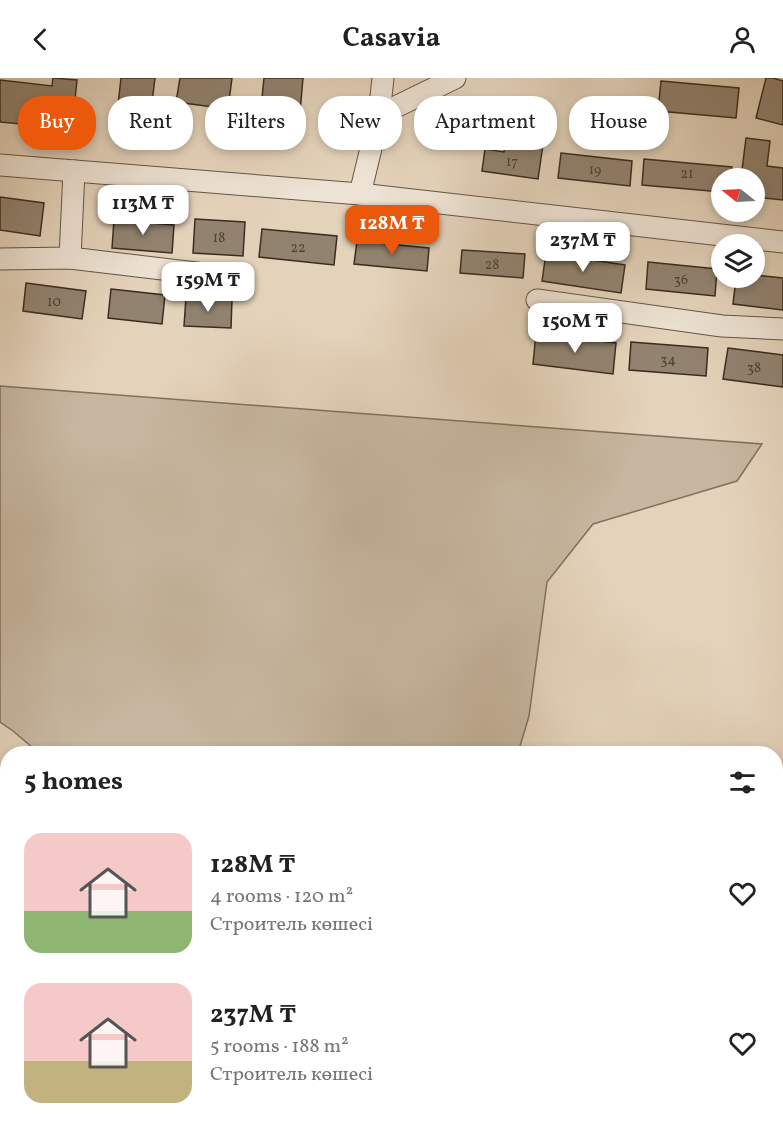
<!DOCTYPE html>
<html lang="en">
<head>
<meta charset="utf-8">
<style>
	body { margin:0; font-family:Vollkorn,serif; background:#f6f6f6; color:#222; height:100vh; display:flex; flex-direction:column; font-size:22px; white-space:nowrap }
	* { box-sizing:border-box; margin:0 }
	p { font-size:20px; color:#767676 }
	.icon { flex:none; width:33px; height:33px; fill:none; stroke:currentColor; stroke-width:2; stroke-linecap:round; stroke-linejoin:round }
	.map { position:relative; flex:1; overflow:hidden }
	.side { position:absolute; left:0px; top:668px; width:783px; height:386px; display:flex; flex-direction:column; background:#fff; border-radius:24px 24px 0 0; box-shadow:0 3px 9px #0003 }
	.side>* { flex:none }
	.guide { position:absolute; left:18px; top:18px; width:747px; height:54px; display:flex; gap:12px }
	.needle { width:39px; rotate:288deg }
	.buttons { position:absolute; left:711px; top:90px; display:grid; gap:12px }
	.buttons a { display:grid; place-items:center; width:54px; height:54px; border-radius:50%; background:#fff; box-shadow:0 3px 9px #0003; font-size:30px }
	.price { position:absolute; translate:-50% -51px; padding:0 14px; border-radius:12px; background:#fff; color:#222; font-size:20px; line-height:39px; filter:drop-shadow(0 2px 3px #0008) }
	.price::after { content:''; position:absolute; left:50%; top:36px; width:18px; height:14px; margin-left:-9px; background:inherit; clip-path:polygon(0 0,100% 0,50% 100%) }
	.price.on { background:#ea580c; color:#fff }
	ul { padding:0; list-style:none }
	li { display:flex; align-items:center; gap:18px; height:150px; padding:0 24px }
	li span { display:grid; place-items:center; flex:none; width:168px; height:120px; border-radius:18px; color:#555 }
	li>.icon { margin-inline-start:auto }
	span .icon { width:72px; height:72px; fill:#fffc; stroke-width:1 }
	li b { font-size:26px }
	h2 { display:flex; justify-content:space-between; align-items:center; height:72px; padding:0 24px; font-size:26px }
	.chip { padding:0 21px; border-radius:24px; background:#fff; box-shadow:0 3px 9px #0003; font-size:21px; line-height:54px }
	.chip.on { background:#ea580c; color:#fff }
	header { display:flex; justify-content:space-between; align-items:center; height:78px; padding:0 24px; background:#fff; font-size:27px; font-weight:700 }
	.map>svg:first-child { display:block }
</style>
</head>
<body>
<header><svg class="icon" aria-label="back" viewBox="0 0 24 24"><path d="M15 5l-7 7 7 7"/></svg>Casavia<svg class="icon" aria-label="person" viewBox="0 0 24 24"><circle cx="12" cy="8" r="4"/><path d="M4 21q1-7 8-7t8 7"/></svg></header>
<div class="map">
<svg width="783" height="1052" viewBox="0 0 783 1052">
	<rect width="100%" height="100%" fill="#e4d3bb"/>
	<filter id="stains"><feTurbulence type="fractalNoise" baseFrequency=".00333" numOctaves="4"/><feColorMatrix values="0 0 0 0 .2 0 0 0 0 .09 0 0 0 0 .02 0 0 0 .5 -.17"/></filter>
	<radialGradient id="worn" r=".72"><stop offset=".6" stop-color="#630" stop-opacity="0"/><stop offset="1" stop-color="#630" stop-opacity=".3"/></radialGradient>
	<g fill="#c7b7a0" stroke="#80725f" stroke-width="1.5">
		<polygon points="0,308 762,366 737,403 593,446 547,504 529,638 518,675 39,675 13,653 0,644"/>
		<polygon points="0,936 7,946 8,1046 37,1046 29,1052 0,1052"/>
		<polygon points="409,1046 527,1046 519,1052 402,1052"/>
		<polygon points="567,1046 640,1046 632,1052 560,1052"/>
	</g>
	<g fill="#928370" stroke="#3a2d1e" stroke-width="1.5">
		<polygon points="53,0 77,2 72,50 51,48 52,39 22,36 21,46 0,44 0,2 52,8"/>
		<polygon points="121,0 155,0 148,57 115,53"/>
		<polygon points="180,0 232,0 228,31 176,24"/>
		<polygon points="264,0 303,0 300,34 261,30"/>
		<polygon points="766,0 773,0 783,3 783,47 756,40"/>
		<polygon points="661,3 739,10 736,40 658,33"/>
		<polygon points="507,55 544,60 538,101 482,93 485,71 504,74"/>
		<polygon points="746,60 770,63 767,88 783,90 783,122 754,119 754,100 741,100"/>
		<polygon points="561,75 632,83 630,108 558,100"/>
		<polygon points="644,81 732,89 731,100 722,100 722,114 642,107"/>
		<polygon points="0,119 44,125 40,158 0,152"/>
		<polygon points="195,141 245,144 243,178 193,175"/>
		<polygon points="114,142 174,147 172,175 112,170"/>
		<polygon points="262,151 337,158 334,187 259,179"/>
		<polygon points="357,163 429,170 427,193 354,186"/>
		<polygon points="462,172 525,176 523,200 460,195"/>
		<polygon points="546,175 625,187 621,215 542,203"/>
		<polygon points="648,184 717,191 715,218 646,211"/>
		<polygon points="754,197 783,200 783,232 733,226 736,200 754,200"/>
		<polygon points="26,205 86,213 82,241 23,233"/>
		<polygon points="111,211 165,217 162,246 108,240"/>
		<polygon points="186,219 232,221 231,250 184,248"/>
		<polygon points="536,255 616,265 613,296 533,286"/>
		<polygon points="631,264 708,270 706,298 629,292"/>
		<polygon points="728,270 783,277 783,309 723,301"/>
		<polygon points="0,802 8,812 8,880 0,871"/>
		<polygon points="776,947 783,955 783,980 776,987"/>
		<polygon points="640,1046 713,1046 716,1048 712,1052 693,1052 691,1049 688,1052 632,1052"/>
	</g>
	<g fill="none" stroke-linecap="round" stroke-linejoin="round">
		<defs>
			<g id="minor">
				<polyline points="379,37 455,0"/>
				<polyline points="0,87 360,116 783,164"/>
				<polyline points="360,116 379,37 383,0"/>
				<polyline points="70,180 74,93"/>
				<polyline points="0,181 70,180 230,199"/>
				<polyline points="537,222 722,248 783,251"/>
				<polyline points="0,920 8,929"/>
				<polyline points="776,920 783,929"/>
				<polyline points="74,1046 79,1052"/>
				<polyline points="105,1046 110,1052"/>
				<polyline points="726,1046 732,1052"/>
				<polyline points="48,1052 56,1046"/>
				<polyline points="305,1052 306,1046"/>
				<polyline points="539,1052 546,1046"/>
			</g>
		</defs>
		<use href="#minor" stroke="#645645" stroke-width="23"/>
		<use href="#minor" stroke="#ede2d3" stroke-width="21"/>
	</g>
	<g text-anchor="middle" stroke-width="6" stroke-linejoin="round" paint-order="stroke">
		<g font-size="14" fill="#504232">
			<text x="512" y="88">17</text>
			<text x="595" y="96">19</text>
			<text x="687" y="100">21</text>
			<text x="219" y="164">18</text>
			<text x="298" y="174">22</text>
			<text x="492" y="191">28</text>
			<text x="681" y="206">36</text>
			<text x="54" y="228">10</text>
			<text x="668" y="286">34</text>
			<text x="754" y="294">38</text>
		</g>
	</g>
	<rect width="100%" height="100%" filter="url(#stains)"/>
	<rect width="100%" height="100%" fill="url(#worn)"/>
</svg>
<div class="buttons">
<a><svg class="needle" viewBox="-14 -14 28 28"><path d="M0-13l5 13h-10z" fill="#e53935"/><path d="M0 13l5-13h-10z" fill="#767676"/></svg></a>
<a><svg class="icon" aria-label="layers" viewBox="0 0 24 24"><path d="M12 4l9 5-9 5-9-5zM3 14l9 5 9-5"/></svg></a>
</div>
<b class="price" style="left:143px;top:158px">113M ₸</b>
<b class="price on" style="left:392px;top:178px">128M ₸</b>
<b class="price" style="left:583px;top:195px">237M ₸</b>
<b class="price" style="left:208px;top:235px">159M ₸</b>
<b class="price" style="left:575px;top:276px">150M ₸</b>
<div class="guide">
<a class="chip on">Buy</a>
<a class="chip">Rent</a>
<a class="chip">Filters</a>
<a class="chip">New</a>
<a class="chip">Apartment</a>
<a class="chip">House</a>
</div>
<section class="side">
<h2>5 homes<svg class="icon" aria-label="filters" viewBox="0 0 24 24"><path d="M4 7h16M4 17h16"/><circle cx="9" cy="7" r="2"/><circle cx="15" cy="17" r="2"/></svg></h2>
<ul>
<li><span style="background:linear-gradient(#f6c9c9 65%,#8fb573 0)"><svg class="icon" aria-label="home" viewBox="0 0 24 24"><path d="M3 11l9-7 9 7M6 9v11h12V9"/></svg></span><div><b>128M ₸</b><p>4 rooms · 120 m²</p><p>Строитель көшесі</p></div><svg class="icon" aria-label="heart" viewBox="0 0 24 24"><path d="M12 20l-8-8c-3-5 5-10 8-4 3-6 11-1 8 4z"/></svg></li>
<li><span style="background:linear-gradient(#f6c9c9 65%,#c2b280 0)"><svg class="icon" aria-label="home" viewBox="0 0 24 24"><path d="M3 11l9-7 9 7M6 9v11h12V9"/></svg></span><div><b>237M ₸</b><p>5 rooms · 188 m²</p><p>Строитель көшесі</p></div><svg class="icon" aria-label="heart" viewBox="0 0 24 24"><path d="M12 20l-8-8c-3-5 5-10 8-4 3-6 11-1 8 4z"/></svg></li>
</ul>
</section>
</div>
</body>
</html>
